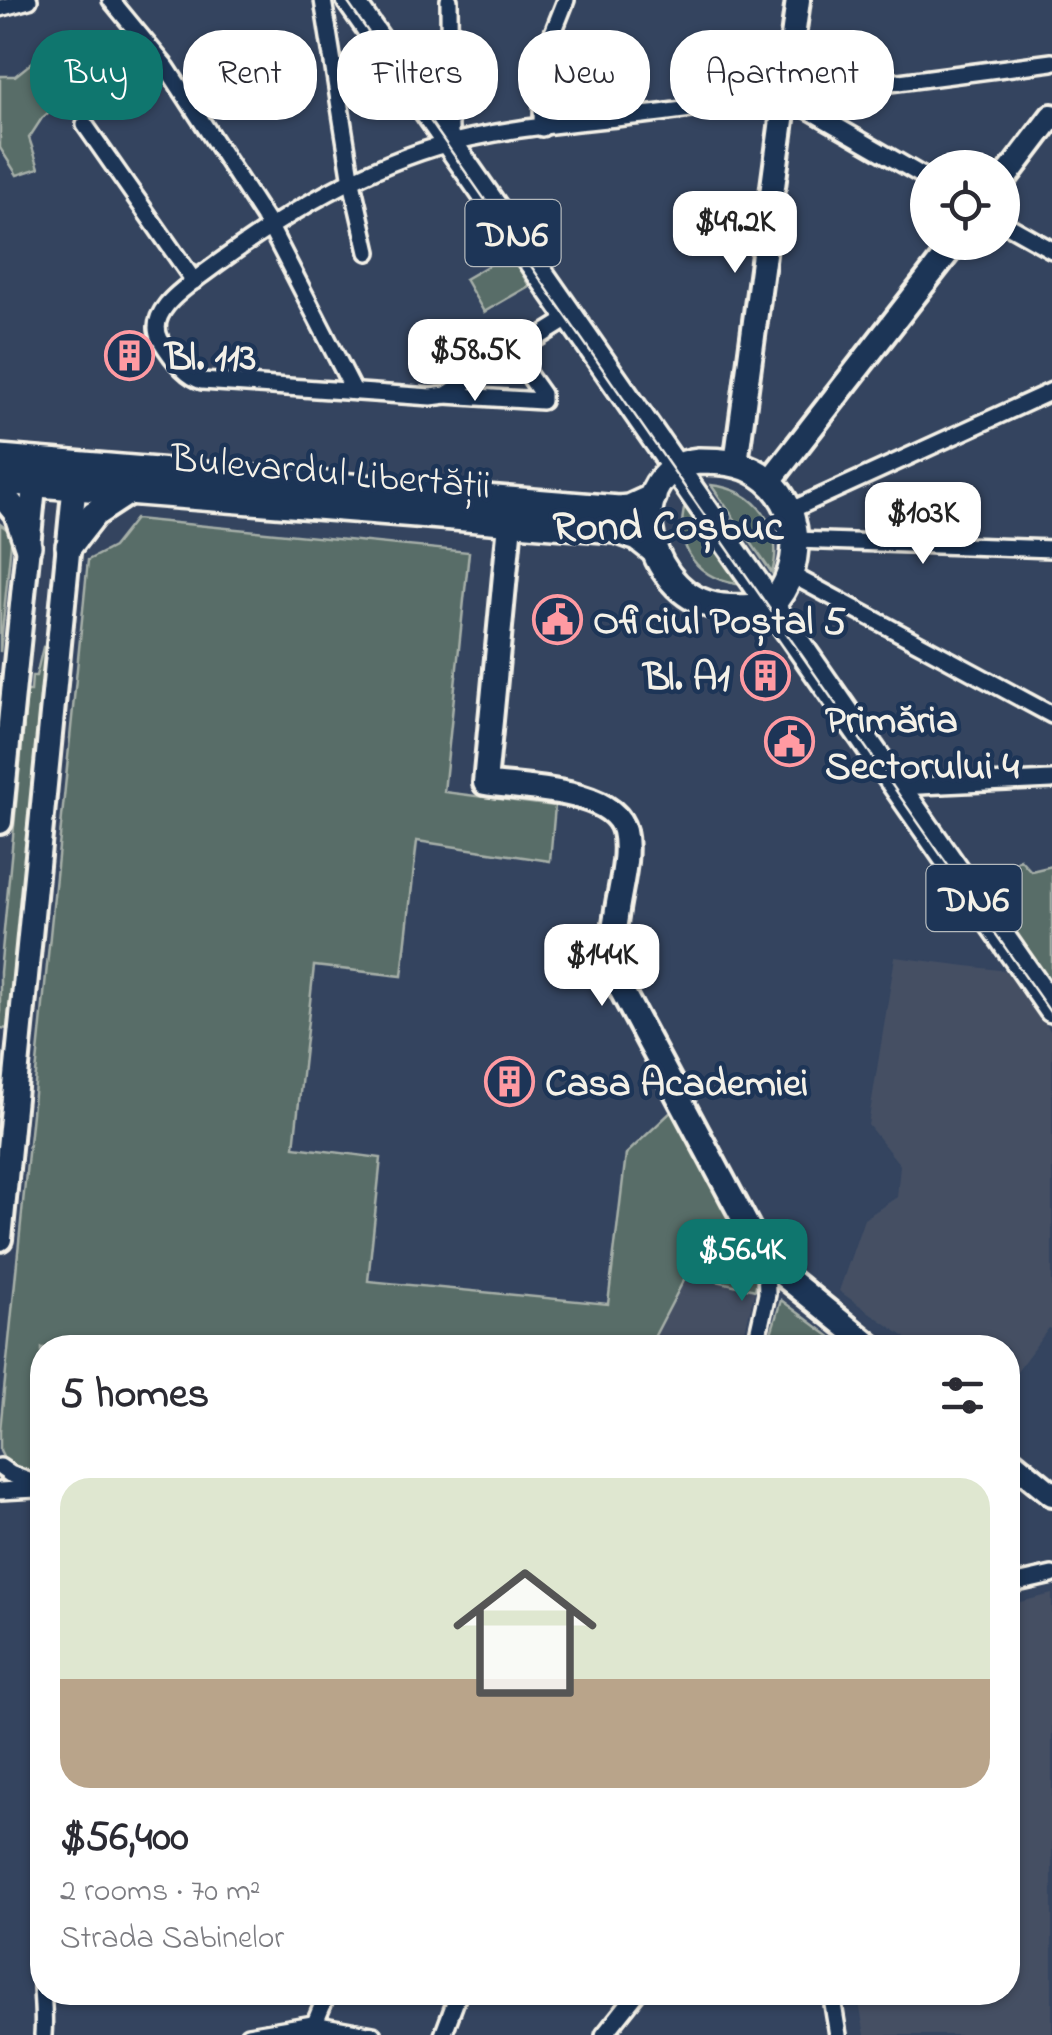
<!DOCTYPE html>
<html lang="en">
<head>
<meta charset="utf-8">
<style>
	body { margin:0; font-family:"Indie Flower",sans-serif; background:#f7f7f7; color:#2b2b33; height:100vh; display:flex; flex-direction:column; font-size:38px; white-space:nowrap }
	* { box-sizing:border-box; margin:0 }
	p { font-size:32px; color:#7c7c81 }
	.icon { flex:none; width:55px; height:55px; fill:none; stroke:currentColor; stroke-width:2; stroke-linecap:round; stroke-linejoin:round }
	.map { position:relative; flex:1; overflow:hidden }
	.side { position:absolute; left:30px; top:1335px; width:990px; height:670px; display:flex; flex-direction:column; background:#fff; border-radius:40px; box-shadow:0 2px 8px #0004 }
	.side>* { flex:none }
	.banner { position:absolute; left:30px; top:30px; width:992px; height:90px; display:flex; gap:20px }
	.buttons { position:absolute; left:910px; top:150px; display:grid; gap:20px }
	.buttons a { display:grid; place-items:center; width:110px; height:110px; border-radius:50%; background:#fff; box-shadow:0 2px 8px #0004; font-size:50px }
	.price { position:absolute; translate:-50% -85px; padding:0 22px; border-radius:20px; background:#fff; color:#222; font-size:32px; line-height:65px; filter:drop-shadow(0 2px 5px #0008) }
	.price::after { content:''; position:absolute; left:50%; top:60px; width:30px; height:22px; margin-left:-15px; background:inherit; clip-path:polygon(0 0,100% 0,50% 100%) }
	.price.on { background:#0f766e; color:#fff }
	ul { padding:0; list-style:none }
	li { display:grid; align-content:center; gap:20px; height:530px; padding:0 30px }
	li span { display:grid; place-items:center; height:310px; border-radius:30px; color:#555 }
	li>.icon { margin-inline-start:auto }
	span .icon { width:180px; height:180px; fill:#fffc; stroke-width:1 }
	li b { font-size:42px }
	h2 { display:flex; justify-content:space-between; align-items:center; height:120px; padding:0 30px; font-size:42px }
	.chip { padding:0 35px; border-radius:40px; background:#fff; box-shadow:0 2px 8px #0004; font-size:35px; line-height:90px }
	.chip.on { background:#0f766e; color:#fff }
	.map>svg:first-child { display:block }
</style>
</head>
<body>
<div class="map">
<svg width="1052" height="2035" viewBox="0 0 1052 2035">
	<rect width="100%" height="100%" fill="#34445f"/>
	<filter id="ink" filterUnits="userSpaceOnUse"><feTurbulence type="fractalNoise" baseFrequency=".01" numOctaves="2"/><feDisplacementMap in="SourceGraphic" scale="20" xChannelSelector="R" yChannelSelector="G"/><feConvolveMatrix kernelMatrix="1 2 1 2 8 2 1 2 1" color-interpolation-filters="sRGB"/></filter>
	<g filter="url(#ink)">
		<g fill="#444f64">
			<polygon points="895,957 1007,971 1052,1033 1052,1329 1049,1328 1008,1383 1008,1348 919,1347 839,1291 864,1219 897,1197 900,1165 868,1125"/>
			<polygon points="687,1274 755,1290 741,1347 649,1348"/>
			<polygon points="1052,1594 1052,2035 865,2035 857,1993 1008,1992 1008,1605"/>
		</g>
		<g fill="#596d68" stroke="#a6afa8" stroke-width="2.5">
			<polygon points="62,51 69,68 67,97 42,118 29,138 39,168 17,175 0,148 0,76 15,76 35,60"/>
			<polygon points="510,253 529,286 484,312 465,279"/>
			<path d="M711,485c46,5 74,42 61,88z"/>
			<path d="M686,501l59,84c-47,-4 -73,-36 -59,-84z"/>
			<polygon points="135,519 469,552 444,792 555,806 550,861 417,841 402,976 314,966 294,1147 381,1158 368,1281 608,1304 626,1154 673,1110 760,1264 755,1290 687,1274 649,1347 42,1348 42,1475 6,1463 0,1451 0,1430 88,560 113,547"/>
			<polygon points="0,524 12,533 0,652"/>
			<polygon points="43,647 47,648 9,1029 0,1028 0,972 27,691 31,691 32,676 36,676"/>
			<polygon points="1020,859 1031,871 1052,866 1052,994 981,890"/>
			<polygon points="781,1300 836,1341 837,1347 767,1347"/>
		</g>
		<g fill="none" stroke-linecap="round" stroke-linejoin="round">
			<defs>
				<g id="street">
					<polyline points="111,0 167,68 269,225 354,391"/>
					<polyline points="323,0 352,182 368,252"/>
					<polyline points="449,0 450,139"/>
					<polyline points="0,8 29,0"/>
					<polyline points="786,97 928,179"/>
					<polyline points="85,125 194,281"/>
					<polyline points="542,128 543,58 566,0"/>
					<polyline points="1002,222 1052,250"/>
					<path d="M571,317l-125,78 -15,2 -229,-16c-17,-5 -33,-27 -42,-42 -14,-27 26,-52 43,-65 70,-52 147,-101 232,-127 74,-22 156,-25 233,-35 128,-17 256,-34 384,-50"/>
					<polyline points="446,395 542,401 542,394 513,353"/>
					<polyline points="789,511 1052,391"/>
					<polyline points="796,540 1052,549"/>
					<polyline points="790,574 1052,715"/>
					<polyline points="898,787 1052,780"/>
					<polyline points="755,1348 767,1294 766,1261"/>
					<polyline points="0,1467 10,1474 42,1486"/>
					<polyline points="0,1491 36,1489"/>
					<polyline points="1008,1585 1052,1575"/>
					<path d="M42,1971c-1,22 3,43 1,64"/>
					<polyline points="831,1992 838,2035"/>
					<polyline points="248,2035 313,2024 373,2035"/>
					<polyline points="310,2035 328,1992"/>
					<polyline points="443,2035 459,1992"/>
					<polyline points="604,2035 638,1992"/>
				</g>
				<g id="secondary">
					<polyline points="1002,182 1052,116"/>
					<polyline points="736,463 798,0"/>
					<polyline points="769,482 956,242"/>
					<path d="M510,523l-25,260c37,6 129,5 139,48 6,26 -5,60 -8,86 -3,20 -8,41 -1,61l151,283 107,87"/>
					<polyline points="0,822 36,467"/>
					<polyline points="0,1239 76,472"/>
					<polyline points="1008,1458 1052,1494"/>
				</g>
				<g id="primary">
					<polyline points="350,0 1052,1009"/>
					<polyline points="0,458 619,509 629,508 653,497"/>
					<path d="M699,461c21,0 42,1 60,13 44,28 47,95 12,131 -20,3 -43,5 -63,-1 -65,-19 -88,-134 -9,-143z"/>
					<polyline points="0,481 616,530 638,538 652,549"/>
					<polyline points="0,492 17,513 28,546"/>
					<polyline points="69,546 94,514 129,491"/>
				</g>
			</defs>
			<use href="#street" stroke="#f4f1e8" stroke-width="22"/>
			<use href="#secondary" stroke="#f4f1e8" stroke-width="30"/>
			<use href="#primary" stroke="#f4f1e8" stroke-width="32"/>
			<use href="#street" stroke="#1d3557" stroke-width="15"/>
			<use href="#secondary" stroke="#1d3557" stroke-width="22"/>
			<use href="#primary" stroke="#1d3557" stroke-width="25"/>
			<polyline stroke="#f4f1e8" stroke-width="2.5" points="346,0 1052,1015"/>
		</g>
	</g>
	<defs>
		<symbol id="building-ring" viewBox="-11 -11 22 22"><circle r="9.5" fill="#1d3557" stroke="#ff9aa2" stroke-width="1.5"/><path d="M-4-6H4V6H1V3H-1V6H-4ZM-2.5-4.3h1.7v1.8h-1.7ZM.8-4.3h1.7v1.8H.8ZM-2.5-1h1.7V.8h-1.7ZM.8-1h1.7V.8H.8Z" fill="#ff9aa2"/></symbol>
		<symbol id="civic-ring" viewBox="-11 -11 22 22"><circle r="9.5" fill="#1d3557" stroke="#ff9aa2" stroke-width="1.5"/><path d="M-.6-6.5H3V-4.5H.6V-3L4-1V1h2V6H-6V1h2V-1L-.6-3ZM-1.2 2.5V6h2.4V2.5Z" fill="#ff9aa2"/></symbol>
	</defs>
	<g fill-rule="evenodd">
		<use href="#building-ring" x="102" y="328" width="55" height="55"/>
		<use href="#civic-ring" x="530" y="592" width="55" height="55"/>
		<use href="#building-ring" x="738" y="648" width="55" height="55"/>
		<use href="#civic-ring" x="762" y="714" width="55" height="55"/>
		<use href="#building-ring" x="482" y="1054" width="55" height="55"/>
	</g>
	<g text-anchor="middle" stroke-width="9" stroke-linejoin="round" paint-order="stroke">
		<g fill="#1d3557" stroke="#b4b9bc" stroke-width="2.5">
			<rect x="465.5" y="200" width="95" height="66" rx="8"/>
			<rect x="926.5" y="865" width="95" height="66" rx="8"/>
		</g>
		<g font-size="38" font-weight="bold" fill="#f4f1e8">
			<text x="513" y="246">DN6</text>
			<text x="974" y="911">DN6</text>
		</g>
		<g font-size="40" font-weight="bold" fill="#f4f1e8" stroke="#1d3557" text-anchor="start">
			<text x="165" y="369">Bl. 113</text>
			<text x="593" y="633">Oficiul Poștal 5</text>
			<text x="730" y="689" text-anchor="end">Bl. A1</text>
			<text x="825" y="732">Primăria<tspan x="825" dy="46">Sectorului 4</tspan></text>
			<text x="545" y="1095">Casa Academiei</text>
		</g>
		<g font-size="40" fill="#f4f1e8" stroke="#1d3557">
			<text transform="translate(331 470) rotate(5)" y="14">Bulevardul Libertății</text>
		</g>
		<g font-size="42" font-weight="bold" fill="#f4f1e8" stroke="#1d3557">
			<text x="668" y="539">Rond Coșbuc</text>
		</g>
	</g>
</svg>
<div class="buttons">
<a><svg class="icon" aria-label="locate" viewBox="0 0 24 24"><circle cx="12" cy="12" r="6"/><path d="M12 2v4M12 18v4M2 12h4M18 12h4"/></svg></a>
</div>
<b class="price" style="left:735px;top:276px">$49.2K</b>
<b class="price" style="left:475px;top:404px">$58.5K</b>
<b class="price" style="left:923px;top:567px">$103K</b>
<b class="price" style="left:602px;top:1009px">$144K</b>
<b class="price on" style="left:742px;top:1304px">$56.4K</b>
<div class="banner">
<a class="chip on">Buy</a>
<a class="chip">Rent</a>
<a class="chip">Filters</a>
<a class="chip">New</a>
<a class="chip">Apartment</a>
</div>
<section class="side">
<h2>5 homes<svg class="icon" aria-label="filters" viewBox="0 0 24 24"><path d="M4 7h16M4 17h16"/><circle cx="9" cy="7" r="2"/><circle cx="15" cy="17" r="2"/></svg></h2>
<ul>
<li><span style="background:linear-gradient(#dfe7d0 65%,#b9a48a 0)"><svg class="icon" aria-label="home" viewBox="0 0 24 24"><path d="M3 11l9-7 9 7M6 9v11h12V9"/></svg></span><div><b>$56,400</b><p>2 rooms · 70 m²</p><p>Strada Sabinelor</p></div></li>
</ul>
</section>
</div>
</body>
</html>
